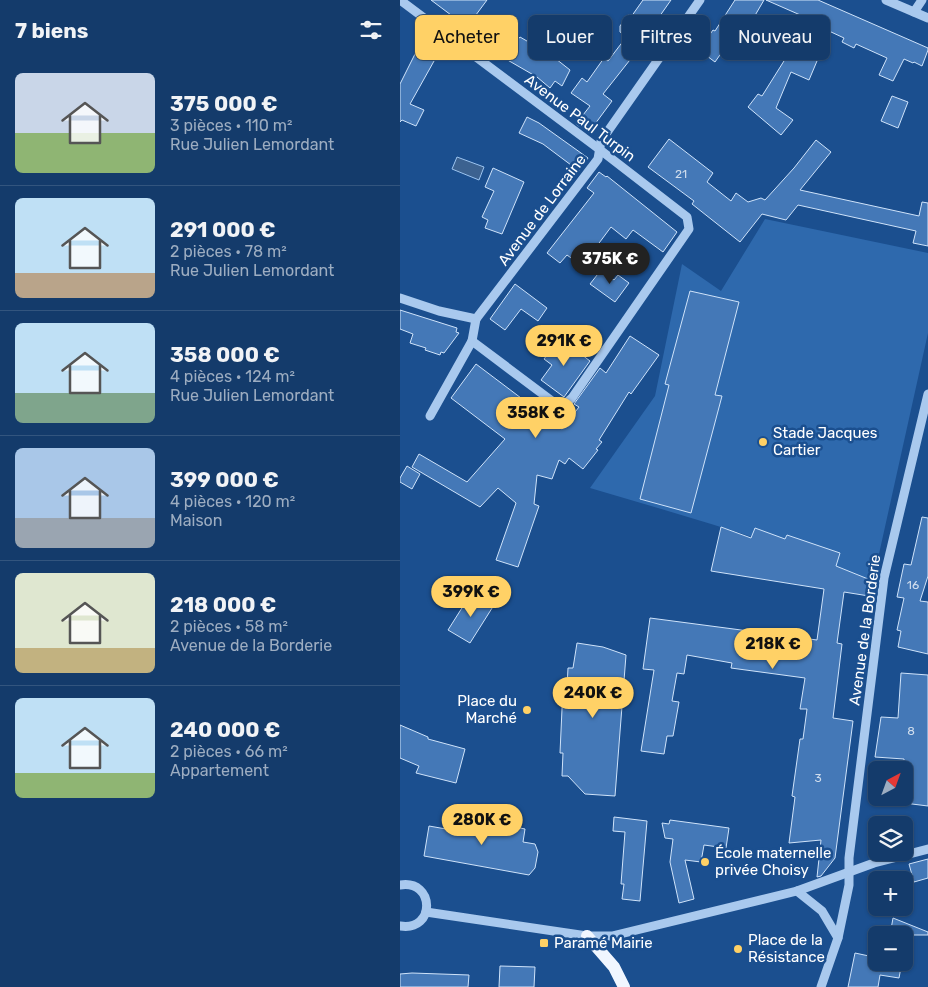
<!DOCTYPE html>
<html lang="fr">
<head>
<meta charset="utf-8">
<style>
	body { margin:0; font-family:Rubik,sans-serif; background:#1d4271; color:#f1f3f6; height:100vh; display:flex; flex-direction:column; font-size:19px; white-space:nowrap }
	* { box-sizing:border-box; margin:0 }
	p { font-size:16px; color:#9dadc1 }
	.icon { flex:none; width:28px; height:28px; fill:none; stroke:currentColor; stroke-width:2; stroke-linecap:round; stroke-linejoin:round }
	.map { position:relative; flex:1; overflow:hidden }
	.details { display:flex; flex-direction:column; background:#143b6b; width:400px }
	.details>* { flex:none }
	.banner { position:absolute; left:15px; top:15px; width:438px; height:45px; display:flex; gap:10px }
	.needle { width:32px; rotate:41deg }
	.controls { position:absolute; left:468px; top:761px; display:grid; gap:10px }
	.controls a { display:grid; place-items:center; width:45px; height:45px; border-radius:8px; background:#143b6b; box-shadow:0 1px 4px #0004,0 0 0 1px #33557e; font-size:25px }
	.price { position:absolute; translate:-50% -42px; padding:0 11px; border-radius:18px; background:#ffd166; color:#111; font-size:16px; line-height:32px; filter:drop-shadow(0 1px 2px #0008) }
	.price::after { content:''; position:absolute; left:50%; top:30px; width:15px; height:11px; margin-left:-8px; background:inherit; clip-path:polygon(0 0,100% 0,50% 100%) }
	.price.on { background:#222; color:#fff }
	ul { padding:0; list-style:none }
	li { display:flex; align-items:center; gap:15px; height:125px; padding:0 15px }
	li+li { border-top:1px solid #33557e }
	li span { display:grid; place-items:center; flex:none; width:140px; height:100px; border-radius:8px; color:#555 }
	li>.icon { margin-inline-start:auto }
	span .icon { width:60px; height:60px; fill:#fffc; stroke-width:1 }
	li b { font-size:21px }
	h2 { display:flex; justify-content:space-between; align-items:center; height:60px; padding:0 15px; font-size:21px }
	.tag { padding:0 18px; border-radius:8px; background:#143b6b; box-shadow:0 1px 4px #0004,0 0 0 1px #33557e; font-size:18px; line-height:45px }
	.tag.on { background:#ffd166; color:#111 }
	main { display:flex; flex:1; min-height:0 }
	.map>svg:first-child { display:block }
</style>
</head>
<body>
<main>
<section class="details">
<h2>7 biens<svg class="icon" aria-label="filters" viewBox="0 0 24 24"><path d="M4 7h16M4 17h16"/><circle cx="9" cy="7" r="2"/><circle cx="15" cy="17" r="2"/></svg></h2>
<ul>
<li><span style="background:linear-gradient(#c9d6e8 60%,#8fb573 0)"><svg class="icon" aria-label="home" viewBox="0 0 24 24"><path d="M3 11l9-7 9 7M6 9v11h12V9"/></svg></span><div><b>375 000 €</b><p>3 pièces · 110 m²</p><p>Rue Julien Lemordant</p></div></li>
<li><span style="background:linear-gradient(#bfe0f5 75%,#b9a48a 0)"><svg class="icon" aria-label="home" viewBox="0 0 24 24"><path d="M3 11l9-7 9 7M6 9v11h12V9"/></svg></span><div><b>291 000 €</b><p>2 pièces · 78 m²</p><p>Rue Julien Lemordant</p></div></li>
<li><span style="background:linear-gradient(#bfe0f5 70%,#7fa58c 0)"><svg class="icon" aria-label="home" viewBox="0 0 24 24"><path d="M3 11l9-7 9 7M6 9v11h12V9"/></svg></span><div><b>358 000 €</b><p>4 pièces · 124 m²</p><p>Rue Julien Lemordant</p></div></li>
<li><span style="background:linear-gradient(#a9c7e8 70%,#9aa5b1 0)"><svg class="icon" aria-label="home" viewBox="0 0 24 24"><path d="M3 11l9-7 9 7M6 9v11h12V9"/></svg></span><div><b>399 000 €</b><p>4 pièces · 120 m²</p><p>Maison</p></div></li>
<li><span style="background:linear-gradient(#dfe7d0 75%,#c2b280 0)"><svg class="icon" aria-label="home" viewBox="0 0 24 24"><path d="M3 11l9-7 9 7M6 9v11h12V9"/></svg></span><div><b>218 000 €</b><p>2 pièces · 58 m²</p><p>Avenue de la Borderie</p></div></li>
<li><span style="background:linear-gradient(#bfe0f5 75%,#8fb573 0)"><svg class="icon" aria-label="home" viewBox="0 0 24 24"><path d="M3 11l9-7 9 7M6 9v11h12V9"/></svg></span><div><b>240 000 €</b><p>2 pièces · 66 m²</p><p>Appartement</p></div></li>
</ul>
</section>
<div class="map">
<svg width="528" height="987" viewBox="0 0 528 987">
	<rect width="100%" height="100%" fill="#1b4f8f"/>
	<path fill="#2e69ad" d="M365,219l163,34v80l-55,248c-92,-38 -188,-65 -283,-93l65,-92 27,-132 39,27z"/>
	<polygon fill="#3c6290" stroke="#9cc4f0" points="57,157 84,167 79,180 52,169"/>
	<g fill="#4478b7" stroke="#cfe3fa">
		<polygon points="31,0 87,0 67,27"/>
		<polygon points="243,0 271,0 250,30 252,32 203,94 212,101 195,124 179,126 176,124 190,106 171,93 182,78 187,82 204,58 208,61 227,36 220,32 220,26 228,15 231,17"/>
		<polygon points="335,0 364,0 343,36 336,32 315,62 299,50 313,30 315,31"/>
		<polygon points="366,0 418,0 528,48 528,50 522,66 514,62 513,63 504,59 493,81 479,75 487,58 456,44 454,48 442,42 444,38 429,31 430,28"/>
		<polygon points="26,32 43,45 10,104 24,110 16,126 2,120 0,122 0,84"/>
		<polygon points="93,32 113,45 120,37 151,55 170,70 162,86 155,81 150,88 137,77 85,47"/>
		<polygon points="394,45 401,49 399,53 417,61 409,80 391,72 376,108 393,120 381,135 348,107 358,94 362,96"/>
		<polygon points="492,96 508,102 498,128 481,121"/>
		<polygon points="127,117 139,123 188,158 179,171 143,144 119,133"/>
		<polygon points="269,139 313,173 307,182 331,201 336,193 348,202 361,198 365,200 394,168 416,140 431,152 400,190 519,216 522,202 528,203 528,246 513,243 516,231 398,205 386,220 362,214 340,242 292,204 294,201 248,167"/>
		<polygon points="93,168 124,182 102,234 85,228 88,220 82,217 94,191 85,187"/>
		<polygon points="199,172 206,177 207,176 277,232 263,252 233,230 226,239 211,227 182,266 167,255 160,263 147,253 194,193 187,188"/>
		<polygon points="201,270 214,280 218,275 229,283 215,302 190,284"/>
		<polygon points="115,284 147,308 138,321 121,309 105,330 90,319"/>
		<polygon points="290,291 339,302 315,395 322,396 291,513 240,499 269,385 265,384"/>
		<polygon points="0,310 57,328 56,332 59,333 44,353 41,352 40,355 25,350 26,348 10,343 13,334 0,329"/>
		<polygon points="230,336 259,355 231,394 229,392 199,440 202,442 196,449 198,450 183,469 169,458 165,464 159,460 152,479 137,475 134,504 139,506 118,567 96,560 116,503 98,488 80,507 12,467 19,454 67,482 105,439 51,398 76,364 162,429 179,407 174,404 200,368 206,373"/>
		<polygon points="160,338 190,361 164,397 141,380 152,365 144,359"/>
		<polygon points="7,466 20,474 12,489 0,482 0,478"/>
		<polygon points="522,517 528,518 528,576 520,601 528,602 528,654 498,647 501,631 497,630 504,598 497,597 504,564 511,565"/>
		<polygon points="321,527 351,538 355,528 385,539 387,535 440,553 436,566 473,581 469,596 444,592 437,643 442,644 433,718 453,721 435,858 421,876 417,877 421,840 389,843 395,797 392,796 400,739 403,739 407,709 400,709 405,678 331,668 332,663 287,655 284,674 277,673 272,701 279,702 273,736 267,736 264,754 241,751 254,670 243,669 250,618 417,640 424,589 311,571"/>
		<polygon points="72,592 94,605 70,643 48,630"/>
		<polygon points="177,643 203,647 226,655 215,796 185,794 168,776 162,776 163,753 160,753 163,687 167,687 168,668 173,668"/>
		<polygon points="501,673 528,675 528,806 504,803 504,759 475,757 481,717 498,718"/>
		<polygon points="0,725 28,737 28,739 65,749 56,783 16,773 19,766 0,758"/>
		<polygon points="56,811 62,812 71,826 88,829 90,824 102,826 102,824 125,829 123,842 135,844 138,852 135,868 129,875 24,856 29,826 46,829 50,814"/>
		<polygon points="214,817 247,821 240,901 222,899 224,884 221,884 225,832 213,831"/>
		<polygon points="270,820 329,828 326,848 304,845 301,862 285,860 294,899 279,903 270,862 273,839 265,838 262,823 269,824"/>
		<polygon points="528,859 528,878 514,882 509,864"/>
		<polygon points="493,918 528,932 528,935 490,935"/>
		<polygon points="455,953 469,956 468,962 502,962 499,978 480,975 478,987 448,987"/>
		<polygon points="100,966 135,967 134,987 99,987"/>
		<polygon points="12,973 69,975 68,987 0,987 0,974"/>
	</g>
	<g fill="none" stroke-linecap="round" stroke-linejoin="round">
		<g stroke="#a9c9ee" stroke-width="9">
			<polyline points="0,0 199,149 287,217 289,229 172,398 164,405 156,404 72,341"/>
			<polyline points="486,0 528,18"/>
			<polyline points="514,12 522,0"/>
			<polyline points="0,298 39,311 76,319 198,159 201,141 300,0"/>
			<polyline points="30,416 72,341 76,319"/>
			<path d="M0,885c35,-6 36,47 0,41"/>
			<polyline points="397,891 422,911 438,938"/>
			<polyline points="26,912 187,936 212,936 397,891 474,863 528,849"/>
			<polyline points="421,987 438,938 449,885 449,858 484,578 528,394"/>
		</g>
		<polyline stroke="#f0f6ff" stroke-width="12" points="187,936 214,967 224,987"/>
	</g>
	<g fill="#ffd166" stroke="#1b4f8f" stroke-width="2">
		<circle cx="363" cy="442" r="5"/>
		<circle cx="127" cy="710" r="5"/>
		<circle cx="305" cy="862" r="5"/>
		<rect x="139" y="938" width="10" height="10" rx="2.5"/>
		<circle cx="338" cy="949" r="5"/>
	</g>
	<g text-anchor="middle" stroke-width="5" stroke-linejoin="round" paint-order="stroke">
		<g font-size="12" fill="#d0dded">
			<text x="281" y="178">21</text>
			<text x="513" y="589">16</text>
			<text x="511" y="735">8</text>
			<text x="418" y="782">3</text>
		</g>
		<g font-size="15" fill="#fff" stroke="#1b4f8f">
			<text transform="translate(180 118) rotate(37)" y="5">Avenue Paul Turpin</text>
			<text transform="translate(142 210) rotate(-53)" y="5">Avenue de Lorraine</text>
			<text transform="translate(465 630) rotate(-82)" y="5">Avenue de la Borderie</text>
		</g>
		<g font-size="15" fill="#fff" stroke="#1b4f8f" text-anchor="start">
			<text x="373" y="438">Stade Jacques<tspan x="373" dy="17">Cartier</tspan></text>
			<text x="117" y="706" text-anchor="end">Place du<tspan x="117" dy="17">Marché</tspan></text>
			<text x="315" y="858">École maternelle<tspan x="315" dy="17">privée Choisy</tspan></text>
			<text x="348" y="945">Place de la<tspan x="348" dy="17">Résistance</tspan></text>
			<text x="154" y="948">Paramé Mairie</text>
		</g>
	</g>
</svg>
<div class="controls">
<a><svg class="needle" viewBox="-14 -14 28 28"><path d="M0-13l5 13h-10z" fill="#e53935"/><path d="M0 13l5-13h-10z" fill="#9dadc1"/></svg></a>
<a><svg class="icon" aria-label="layers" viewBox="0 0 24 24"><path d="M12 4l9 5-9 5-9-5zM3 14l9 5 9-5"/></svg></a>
<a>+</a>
<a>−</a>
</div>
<b class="price on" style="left:210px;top:285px">375K €</b>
<b class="price" style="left:164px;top:367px">291K €</b>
<b class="price" style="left:136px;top:439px">358K €</b>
<b class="price" style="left:71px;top:618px">399K €</b>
<b class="price" style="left:373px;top:670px">218K €</b>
<b class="price" style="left:193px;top:719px">240K €</b>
<b class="price" style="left:82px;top:846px">280K €</b>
<div class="banner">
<a class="tag on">Acheter</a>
<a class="tag">Louer</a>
<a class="tag">Filtres</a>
<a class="tag">Nouveau</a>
</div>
</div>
</main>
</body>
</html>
